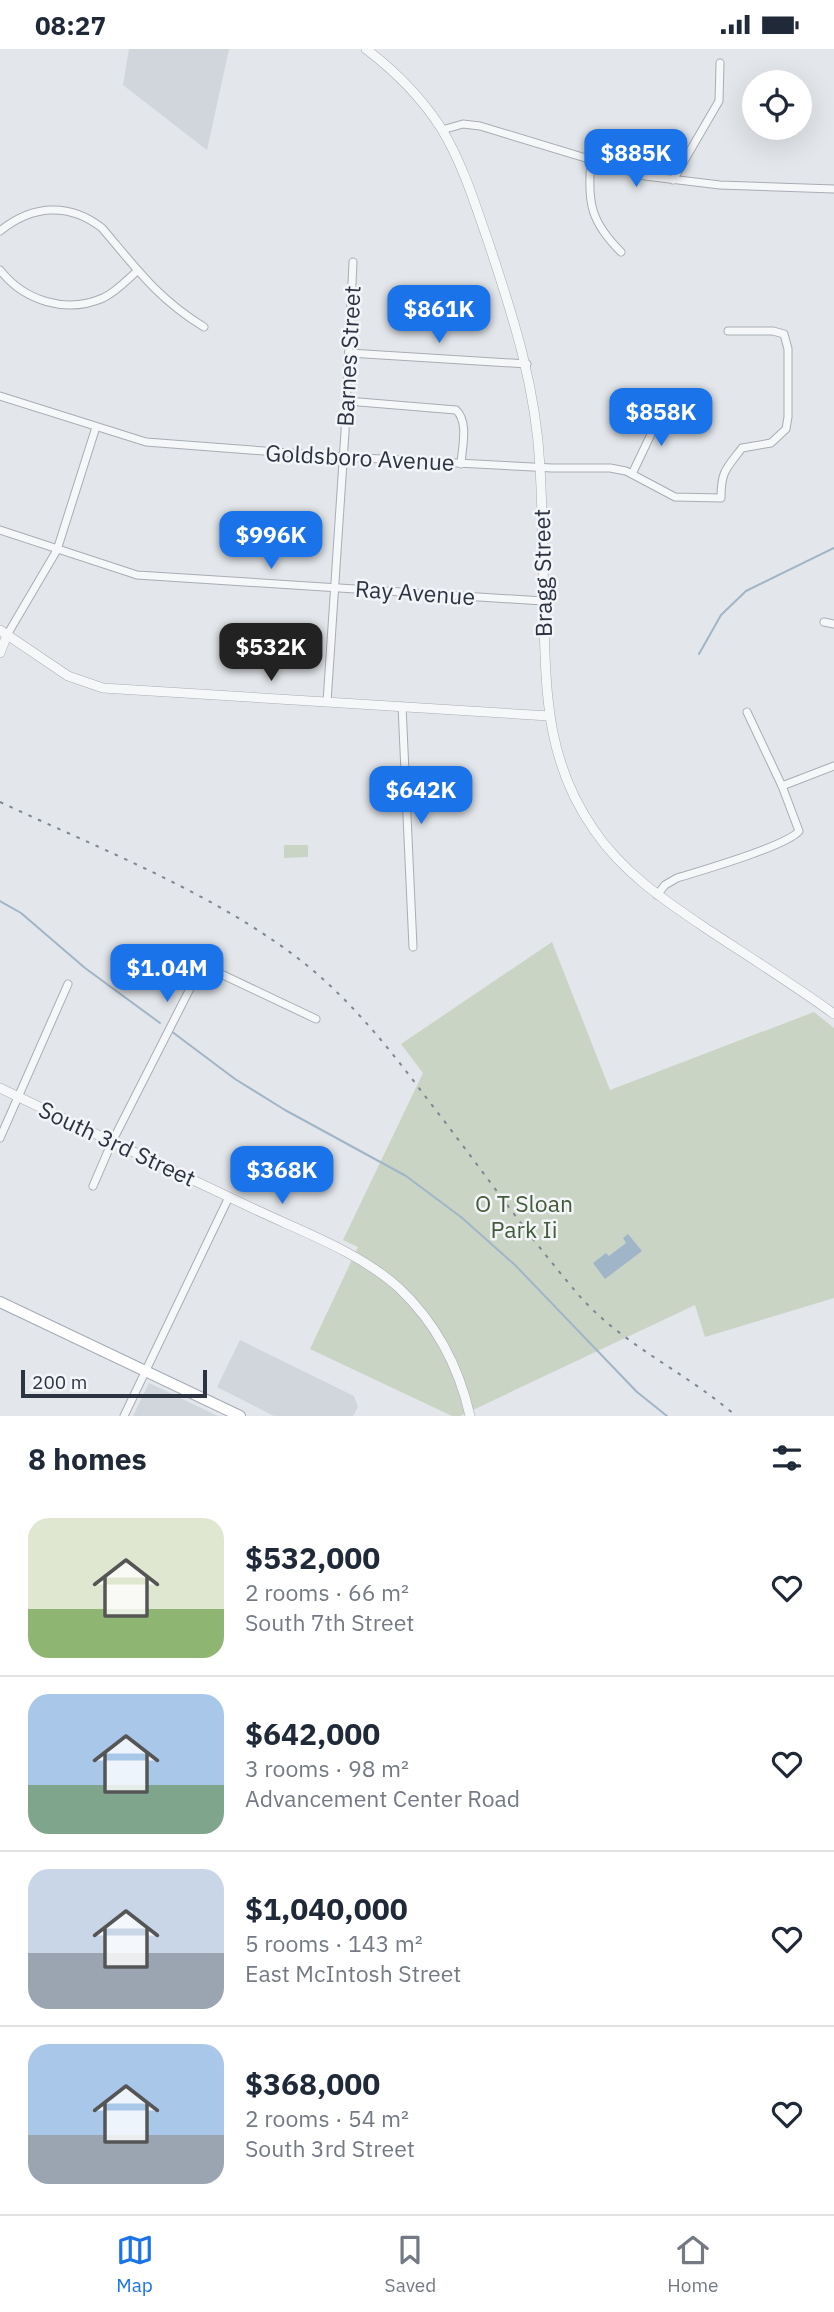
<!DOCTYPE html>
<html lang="en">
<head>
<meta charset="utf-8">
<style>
	body { margin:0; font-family:"IBM Plex Sans",sans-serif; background:#f6f6f7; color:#1f2937; height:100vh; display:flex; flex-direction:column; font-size:26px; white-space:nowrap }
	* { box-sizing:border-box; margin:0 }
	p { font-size:23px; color:#747a83 }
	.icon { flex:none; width:38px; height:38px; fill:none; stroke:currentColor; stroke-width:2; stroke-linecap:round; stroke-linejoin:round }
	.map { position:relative; height:1367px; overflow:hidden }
	.details { display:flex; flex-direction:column; background:#fff; flex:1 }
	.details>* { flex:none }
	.controls { position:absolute; left:742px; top:21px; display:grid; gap:14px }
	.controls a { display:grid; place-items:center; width:70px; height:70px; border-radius:50%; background:#fff; box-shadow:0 7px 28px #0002; font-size:35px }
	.scale { position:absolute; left:21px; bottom:18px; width:186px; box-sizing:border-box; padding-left:7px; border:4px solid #2c3442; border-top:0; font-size:19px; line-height:24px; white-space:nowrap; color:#2c3442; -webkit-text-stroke:5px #f3f5f8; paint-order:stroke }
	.price { position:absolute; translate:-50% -60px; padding:0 16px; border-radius:14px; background:#1a73e8; color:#fff; font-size:23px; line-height:46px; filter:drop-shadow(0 2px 4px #0008) }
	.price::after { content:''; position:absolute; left:50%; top:42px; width:21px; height:16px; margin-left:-10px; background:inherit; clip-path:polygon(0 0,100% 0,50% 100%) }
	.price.selected { background:#222; color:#fff }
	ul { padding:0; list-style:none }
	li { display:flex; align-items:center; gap:21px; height:175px; padding:0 28px }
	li+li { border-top:2px solid #e0e1e3 }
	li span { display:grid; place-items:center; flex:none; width:196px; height:140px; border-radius:21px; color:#555 }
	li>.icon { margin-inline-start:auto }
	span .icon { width:84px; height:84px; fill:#fffc; stroke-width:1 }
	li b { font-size:30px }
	h2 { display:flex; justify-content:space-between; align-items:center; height:84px; padding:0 28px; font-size:30px }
	.status { display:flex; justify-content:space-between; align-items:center; height:49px; padding:0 35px; background:#fff; direction:ltr }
	.status svg { height:19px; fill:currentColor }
	.tab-bar { display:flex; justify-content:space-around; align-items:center; height:98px; border-top:2px solid #e0e1e3; background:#fff; font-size:19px; color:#747a83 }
	.tab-bar a { display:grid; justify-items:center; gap:4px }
	.tab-bar .selected { color:#1a73e8 }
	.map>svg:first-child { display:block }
</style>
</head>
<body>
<div class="status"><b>08:27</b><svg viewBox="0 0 49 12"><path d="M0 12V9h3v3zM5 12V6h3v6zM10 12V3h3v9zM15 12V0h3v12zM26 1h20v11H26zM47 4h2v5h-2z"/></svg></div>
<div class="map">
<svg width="834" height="1367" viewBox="0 0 834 1367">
	<rect width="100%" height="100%" fill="#e3e6ea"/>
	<g fill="#d1d5dc">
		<polygon points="129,0 229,0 207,101 123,36"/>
		<polygon points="240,1291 354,1347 358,1358 353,1367 274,1367 217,1338"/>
		<polygon points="149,1334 218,1367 133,1367"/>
	</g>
	<g fill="#c9d4c5">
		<polygon points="284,796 308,796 308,808 284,809"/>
		<polygon points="552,893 610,1041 814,963 834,979 834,1249 705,1288 695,1256 460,1367 452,1367 310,1300 358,1198 343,1191 423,1024 401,995"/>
	</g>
	<polygon fill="#a1b5c8" points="628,1185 642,1202 605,1230 593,1214 606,1204 609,1207 626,1194 623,1189"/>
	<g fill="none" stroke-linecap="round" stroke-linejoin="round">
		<g stroke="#a1b5c8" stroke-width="2">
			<polyline points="699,605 721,566 746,542 834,499"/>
			<polyline points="0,852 21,864 85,919 160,974"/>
			<polyline points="171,982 235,1030 285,1061 406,1127 461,1168 515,1216 637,1343 667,1367"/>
		</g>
		<defs>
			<g id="minor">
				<polyline points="442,81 463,75 480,77 645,127 720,136 834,140"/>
				<path d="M591,112c-4,42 0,61 30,91"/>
				<polyline points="673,131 719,52 720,14"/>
				<path d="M0,182c32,-26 69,-29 102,-3 34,40 56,71 102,99"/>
				<path d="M0,221c24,31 66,44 103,28 13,-6 23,-17 34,-27"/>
				<polyline points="349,304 527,315"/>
				<path d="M0,347l146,46 197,15 209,11h58l16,3 49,26 46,1c0,-27 5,-29 21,-50l29,-5 15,-14 2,-12v-68l-4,-15 -11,-3h-45"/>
				<path d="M347,352l109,9c13,12 6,37 5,54"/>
				<polyline points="632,425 654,379 653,365"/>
				<polyline points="0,481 137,526 543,552"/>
				<polyline points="824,573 834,575"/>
				<polyline points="7,586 57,501 96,378"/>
				<polyline points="327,653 345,383 353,213"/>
				<polyline points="402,657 413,898"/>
				<polyline points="782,737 834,717"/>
				<path d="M657,846l8,-10 12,-7c23,-7 110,-32 122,-47l-17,-45 -35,-74"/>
				<polyline points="0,1089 68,935"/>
				<polyline points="93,1137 112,1093 202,916 316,970"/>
				<polyline points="124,1367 229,1148"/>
			</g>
			<g id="tertiary">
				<path d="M366,0c29,22 55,48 75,79 22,36 34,76 48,116 25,75 47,144 51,223 3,51 3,103 4,155 2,77 4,142 50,208 30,44 73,72 116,101 41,27 84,54 124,83"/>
				<polyline points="0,581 68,627 103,639 549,667"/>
				<polyline points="0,604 7,586"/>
				<path d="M0,1039c83,40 167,80 250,119 50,24 108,44 149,81 37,35 60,79 71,128"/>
			</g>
			<polyline id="primary" points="0,1253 240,1367"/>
		</defs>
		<use href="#minor" stroke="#a8adb4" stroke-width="9"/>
		<use href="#tertiary" stroke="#a8adb4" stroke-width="10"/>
		<use href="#primary" stroke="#a3abb5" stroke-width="12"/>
		<use href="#minor" stroke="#f6f7f9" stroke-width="7"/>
		<use href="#tertiary" stroke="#f6f7f9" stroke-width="9"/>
		<use href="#primary" stroke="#fff" stroke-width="10"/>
		<path stroke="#7e8693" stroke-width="2" stroke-dasharray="3.5 7" stroke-linecap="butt" d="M0,753c100,47 207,88 295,154 53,40 94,92 133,144 50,64 96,131 149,193 43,51 109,79 159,123"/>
	</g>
	<g text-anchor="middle" stroke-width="5" stroke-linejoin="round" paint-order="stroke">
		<g font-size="23" fill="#2c3442" stroke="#f3f5f8">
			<text transform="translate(349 307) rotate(-87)" y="8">Barnes Street</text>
			<text transform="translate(360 409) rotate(3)" y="8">Goldsboro Avenue</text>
			<text transform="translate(543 524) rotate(-91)" y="8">Bragg Street</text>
			<text transform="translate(415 544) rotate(4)" y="8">Ray Avenue</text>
			<text transform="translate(117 1095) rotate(25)" y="8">South 3rd Street</text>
		</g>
		<g font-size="23" fill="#425c3a" stroke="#f3f5f8">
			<text x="524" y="1163">O T Sloan<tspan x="524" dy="26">Park Ii</tspan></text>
		</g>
	</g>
</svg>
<div class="controls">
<a><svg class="icon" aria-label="locate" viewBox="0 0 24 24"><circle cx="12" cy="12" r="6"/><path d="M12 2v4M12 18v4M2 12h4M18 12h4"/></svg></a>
</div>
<div class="scale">200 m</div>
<b class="price" style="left:636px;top:140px">$885K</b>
<b class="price" style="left:439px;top:296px">$861K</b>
<b class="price" style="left:661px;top:399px">$858K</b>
<b class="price" style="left:271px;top:522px">$996K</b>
<b class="price selected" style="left:271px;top:634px">$532K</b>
<b class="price" style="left:421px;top:777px">$642K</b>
<b class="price" style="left:167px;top:955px">$1.04M</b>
<b class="price" style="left:282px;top:1157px">$368K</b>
</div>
<section class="details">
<h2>8 homes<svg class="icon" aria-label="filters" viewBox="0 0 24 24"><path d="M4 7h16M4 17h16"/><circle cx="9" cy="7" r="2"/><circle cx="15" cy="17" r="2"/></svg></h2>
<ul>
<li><span style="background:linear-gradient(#dfe7d0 65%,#8fb573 0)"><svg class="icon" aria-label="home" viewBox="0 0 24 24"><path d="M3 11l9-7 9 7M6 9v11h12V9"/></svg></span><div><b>$532,000</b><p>2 rooms · 66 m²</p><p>South 7th Street</p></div><svg class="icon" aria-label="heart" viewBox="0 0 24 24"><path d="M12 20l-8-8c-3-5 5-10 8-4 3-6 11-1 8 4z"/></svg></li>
<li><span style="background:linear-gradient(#a9c7e8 65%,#7fa58c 0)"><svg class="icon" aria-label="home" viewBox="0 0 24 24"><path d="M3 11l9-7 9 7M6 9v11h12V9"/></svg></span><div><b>$642,000</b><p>3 rooms · 98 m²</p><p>Advancement Center Road</p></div><svg class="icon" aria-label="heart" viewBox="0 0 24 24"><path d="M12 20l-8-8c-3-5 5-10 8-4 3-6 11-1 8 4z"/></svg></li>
<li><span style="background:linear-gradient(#c9d6e8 60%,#9aa5b1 0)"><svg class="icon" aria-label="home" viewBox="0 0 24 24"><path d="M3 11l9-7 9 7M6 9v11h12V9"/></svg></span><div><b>$1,040,000</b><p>5 rooms · 143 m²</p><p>East McIntosh Street</p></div><svg class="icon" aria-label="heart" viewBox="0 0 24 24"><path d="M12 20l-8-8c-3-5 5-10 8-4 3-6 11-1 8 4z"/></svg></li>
<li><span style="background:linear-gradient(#a9c7e8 65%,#9aa5b1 0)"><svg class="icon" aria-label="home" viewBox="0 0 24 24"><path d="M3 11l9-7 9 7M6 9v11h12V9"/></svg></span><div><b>$368,000</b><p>2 rooms · 54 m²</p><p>South 3rd Street</p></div><svg class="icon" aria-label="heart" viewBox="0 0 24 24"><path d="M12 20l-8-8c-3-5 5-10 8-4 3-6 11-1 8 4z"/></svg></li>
</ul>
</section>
<nav class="tab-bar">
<a class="selected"><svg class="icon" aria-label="map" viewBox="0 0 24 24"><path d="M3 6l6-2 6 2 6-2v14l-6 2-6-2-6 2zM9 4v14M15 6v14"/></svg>Map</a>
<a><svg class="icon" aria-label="saved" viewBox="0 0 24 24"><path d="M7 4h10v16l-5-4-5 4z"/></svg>Saved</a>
<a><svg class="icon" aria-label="home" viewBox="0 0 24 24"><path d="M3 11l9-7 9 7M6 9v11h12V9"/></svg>Home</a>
</nav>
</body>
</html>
